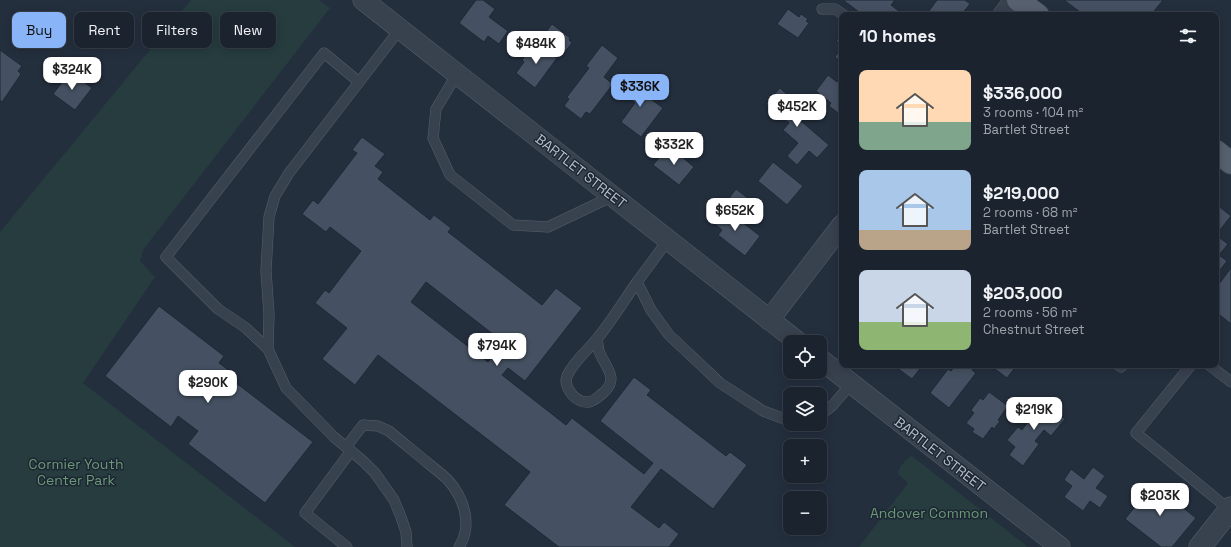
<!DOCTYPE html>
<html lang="en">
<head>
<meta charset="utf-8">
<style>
	body { margin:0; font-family:"Space Grotesk",sans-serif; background:#242b36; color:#f1f3f6; height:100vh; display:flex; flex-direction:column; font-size:15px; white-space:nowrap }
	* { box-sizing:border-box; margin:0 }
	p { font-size:13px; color:#a0a4aa }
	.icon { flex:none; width:22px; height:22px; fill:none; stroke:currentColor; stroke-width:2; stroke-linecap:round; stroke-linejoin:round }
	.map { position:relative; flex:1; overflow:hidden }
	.sheet { position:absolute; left:839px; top:12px; width:380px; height:356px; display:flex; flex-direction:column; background:#1b232e; border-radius:8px; box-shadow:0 2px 10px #0003,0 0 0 1px #39404a }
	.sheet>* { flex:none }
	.hud { position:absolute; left:12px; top:12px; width:380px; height:36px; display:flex; gap:8px }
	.controls { position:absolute; left:783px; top:335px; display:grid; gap:8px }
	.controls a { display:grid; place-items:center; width:44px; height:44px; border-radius:8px; background:#1b232e; box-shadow:0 2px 10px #0003,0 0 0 1px #39404a; font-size:20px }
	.price { position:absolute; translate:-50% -34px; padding:0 9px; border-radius:8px; background:#fff; color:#222; font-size:13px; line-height:26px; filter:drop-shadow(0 1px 2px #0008) }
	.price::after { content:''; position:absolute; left:50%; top:24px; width:12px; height:9px; margin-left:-6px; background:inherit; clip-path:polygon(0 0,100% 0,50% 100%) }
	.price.selected { background:#8ab4f8; color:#111 }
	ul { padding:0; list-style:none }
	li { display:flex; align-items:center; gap:12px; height:100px; padding:0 20px }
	li span { display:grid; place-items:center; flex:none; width:112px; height:80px; border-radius:8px; color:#555 }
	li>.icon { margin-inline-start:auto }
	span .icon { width:48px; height:48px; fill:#fffc; stroke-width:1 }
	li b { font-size:17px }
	h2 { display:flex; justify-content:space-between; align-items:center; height:48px; padding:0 20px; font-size:17px }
	.pill { padding:0 14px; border-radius:8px; background:#1b232e; box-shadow:0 2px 10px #0003,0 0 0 1px #39404a; font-size:14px; line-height:36px }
	.pill.selected { background:#8ab4f8; color:#111 }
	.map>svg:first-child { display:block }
</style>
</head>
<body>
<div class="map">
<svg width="1231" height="547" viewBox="0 0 1231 547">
	<rect width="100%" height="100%" fill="#242f3e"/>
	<g fill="#263c3f">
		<polygon points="191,0 319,0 330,8 143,250 140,261 155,277 83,383 295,547 0,547 0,232"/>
		<path d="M912,456l116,91h-169l49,-64 -10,-9c2,-9 7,-14 14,-18z"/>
	</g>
	<g fill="#455162" stroke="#1f2835" fill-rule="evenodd">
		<polygon points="476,0 483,0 495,9 489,17 508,31 499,44 488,36 484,42 459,23"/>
		<polygon points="843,0 895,0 891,5 904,15 863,15"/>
		<polygon points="937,0 965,0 970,4 961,15 926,15"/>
		<polygon points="1064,0 1163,0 1151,15 1084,15"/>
		<polygon points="788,9 799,17 801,14 808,19 806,21 809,23 798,38 777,24"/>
		<polygon points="552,24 570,38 569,40 572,43 564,53 561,50 556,56 538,42"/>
		<polygon points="842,33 842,46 836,41"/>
		<polygon points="535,42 557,58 535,88 516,73 524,62 522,60"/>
		<polygon points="602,45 618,58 604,77 613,84 590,114 586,112 581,119 564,106 569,99 567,97 589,68 586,66"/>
		<polygon points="842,47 842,63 835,57"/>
		<polygon points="0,50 22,66 18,71 21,74 2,102 0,100"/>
		<polygon points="70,72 92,88 75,110 53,94"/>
		<polygon points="637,75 646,83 640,91 663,108 641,137 621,122 635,103 623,93"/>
		<polygon points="828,75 837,82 840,77 842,79 842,116 829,106 831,103 816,91"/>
		<polygon points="780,88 802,108 795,116 829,145 817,158 809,151 797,165 787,156 798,143 783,130 789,123 766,104"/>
		<path d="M362,137l23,17 -10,12 8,6 -5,7 52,41 4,-5 17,13 -3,4 94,73 14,-17 26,20 -57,73 -17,-13 -6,7 64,50 6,-7 72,56 9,-11 -53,-42 34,-44 17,13 -4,5 79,61 4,-4 17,13 -34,44 -52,-40 -30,38 28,21 5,-6 15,12 -10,13h-110l-55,-42 26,-33 -152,-117 -23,30 -33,-26 25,-31 -32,-25 10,-13 4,3 32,-42 -31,-24 -4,5 -24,-18 11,-14 5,4 39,-51 -5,-3zM426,282l77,60 -15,20 -77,-60z"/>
		<polygon points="669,146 694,167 679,185 653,165"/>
		<polygon points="773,162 803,186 787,205 758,181"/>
		<polygon points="736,189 753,202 743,214 727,201"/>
		<polygon points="1216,204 1231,216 1216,235 1228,244 1219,255 1227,261 1216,275"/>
		<polygon points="721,208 732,217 733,215 760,236 745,256 718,235 722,230 711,221"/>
		<polygon points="1231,268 1231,324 1216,312 1216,288"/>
		<polygon points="159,306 224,356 219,363 234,374 231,379 313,442 265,503 188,444 198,431 178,416 171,427 105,376"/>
		<polygon points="893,365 923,365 912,379"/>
		<polygon points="956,365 965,365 968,368 971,365 974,367 972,370 976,373 949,408 930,393 948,369 951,371"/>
		<polygon points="992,365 1017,365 1007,378 991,366"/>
		<polygon points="989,392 1008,406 998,420 1000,421 994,429 992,427 983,439 972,432 974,429 966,423 974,413 971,410 980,398 983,400"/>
		<polygon points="1038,398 1065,419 1051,436 1044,430 1035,441 1039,444 1023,466 1009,455 1015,447 1007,440 1018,427 1022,430 1030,419 1025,415"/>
		<polygon points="1093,467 1105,476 1096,488 1108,496 1100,508 1090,501 1083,511 1064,497 1072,486 1064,480 1071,469 1084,479"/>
		<polygon points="1153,484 1196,518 1172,547 1161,547 1125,519 1134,508 1131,505 1142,491 1145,494"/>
	</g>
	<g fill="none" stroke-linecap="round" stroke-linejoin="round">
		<defs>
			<g id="service">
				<polyline points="822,9 835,9 844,15"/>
				<polyline points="457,74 436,109 433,138 450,175 513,225 548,227 613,196"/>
				<polyline points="359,82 324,53 166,257 218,309 246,328 268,349 286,388 334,437 363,461 375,473 394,500 401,517 406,532 407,547"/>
				<polyline points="668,240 637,282 651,310 669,335 700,364 720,383 763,411 790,421"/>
				<path d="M597,339c1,4 1,8 2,12 6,17 22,27 3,43 -4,3 -8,7 -13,8 -9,1 -16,-5 -20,-12 -3,-5 -4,-9 -2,-14 6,-14 20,-25 29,-36 15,-18 27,-38 41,-58"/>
				<polyline points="268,349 269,314 266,271 269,217 275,196 289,173 400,29"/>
				<polyline points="1118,365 1121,367 1123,365"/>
				<polyline points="1191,365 1136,433 1230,510"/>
				<polyline points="1209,365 1231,382"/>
				<polyline points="820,415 832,406 851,384"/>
				<path d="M346,447l17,-22 15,1 11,5c13,11 27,22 40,33 6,5 13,10 19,16 16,18 25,45 11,67"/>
				<polyline points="347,547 305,513 351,451"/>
			</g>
			<g id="minor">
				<polyline points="363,0 798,342"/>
				<polyline points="1003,15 1014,0"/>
				<polyline points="769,320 842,225"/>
				<polyline points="820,359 1060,547"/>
			</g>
			<polyline id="tertiary" points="1200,547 1231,508"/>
			<g id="primary">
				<polyline points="1018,0 1038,15"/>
				<polyline points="1216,151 1231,163"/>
			</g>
		</defs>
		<use href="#service" stroke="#565f6c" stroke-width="11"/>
		<use href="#minor" stroke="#565f6c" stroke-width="21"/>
		<use href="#tertiary" stroke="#565f6c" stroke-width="23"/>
		<use href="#primary" stroke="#414a57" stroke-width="23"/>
		<use href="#service" stroke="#38414e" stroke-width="10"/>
		<use href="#minor" stroke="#38414e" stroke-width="20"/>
		<use href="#tertiary" stroke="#38414e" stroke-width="22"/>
		<use href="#primary" stroke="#56606e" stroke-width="22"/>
	</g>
	<g text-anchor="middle" stroke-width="3" stroke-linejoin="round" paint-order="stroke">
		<g font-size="14" fill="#b4bcc9" stroke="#1d2633">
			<text transform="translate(581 171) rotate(38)" y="5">BARTLET STREET</text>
			<text transform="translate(940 454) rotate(38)" y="5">BARTLET STREET</text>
		</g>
		<g font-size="14" fill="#6b9a76" stroke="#1d2633">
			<text x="76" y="469">Cormier Youth<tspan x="76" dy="16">Center Park</tspan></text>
			<text x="929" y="518">Andover Common</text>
		</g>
	</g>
</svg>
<div class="controls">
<a><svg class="icon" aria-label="locate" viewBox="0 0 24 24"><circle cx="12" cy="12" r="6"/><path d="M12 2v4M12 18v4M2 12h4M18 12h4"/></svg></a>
<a><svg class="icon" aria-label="layers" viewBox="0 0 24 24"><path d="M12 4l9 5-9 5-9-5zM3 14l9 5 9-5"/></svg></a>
<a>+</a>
<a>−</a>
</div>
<b class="price" style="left:536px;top:65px">$484K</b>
<b class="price" style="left:72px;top:91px">$324K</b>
<b class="price selected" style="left:640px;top:108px">$336K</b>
<b class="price" style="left:797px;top:128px">$452K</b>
<b class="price" style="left:674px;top:166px">$332K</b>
<b class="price" style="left:735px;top:232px">$652K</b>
<b class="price" style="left:497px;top:367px">$794K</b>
<b class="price" style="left:208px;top:404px">$290K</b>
<b class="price" style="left:1034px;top:431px">$219K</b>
<b class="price" style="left:1160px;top:517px">$203K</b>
<div class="hud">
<a class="pill selected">Buy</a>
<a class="pill">Rent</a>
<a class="pill">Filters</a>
<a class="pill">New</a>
</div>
<section class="sheet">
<h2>10 homes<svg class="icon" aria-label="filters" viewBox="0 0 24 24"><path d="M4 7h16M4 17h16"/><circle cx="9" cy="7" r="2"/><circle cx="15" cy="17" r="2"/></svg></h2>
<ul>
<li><span style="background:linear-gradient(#ffd9b3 65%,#7fa58c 0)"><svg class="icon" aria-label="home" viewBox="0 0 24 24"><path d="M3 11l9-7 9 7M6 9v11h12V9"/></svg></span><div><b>$336,000</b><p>3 rooms · 104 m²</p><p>Bartlet Street</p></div></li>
<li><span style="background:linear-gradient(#a9c7e8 75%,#b9a48a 0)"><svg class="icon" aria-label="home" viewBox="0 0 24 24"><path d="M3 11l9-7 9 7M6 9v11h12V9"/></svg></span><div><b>$219,000</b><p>2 rooms · 68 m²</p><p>Bartlet Street</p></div></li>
<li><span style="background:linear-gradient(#c9d6e8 65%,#8fb573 0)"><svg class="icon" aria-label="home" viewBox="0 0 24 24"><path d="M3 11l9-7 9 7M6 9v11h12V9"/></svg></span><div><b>$203,000</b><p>2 rooms · 56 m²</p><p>Chestnut Street</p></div></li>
</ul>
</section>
</div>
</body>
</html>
